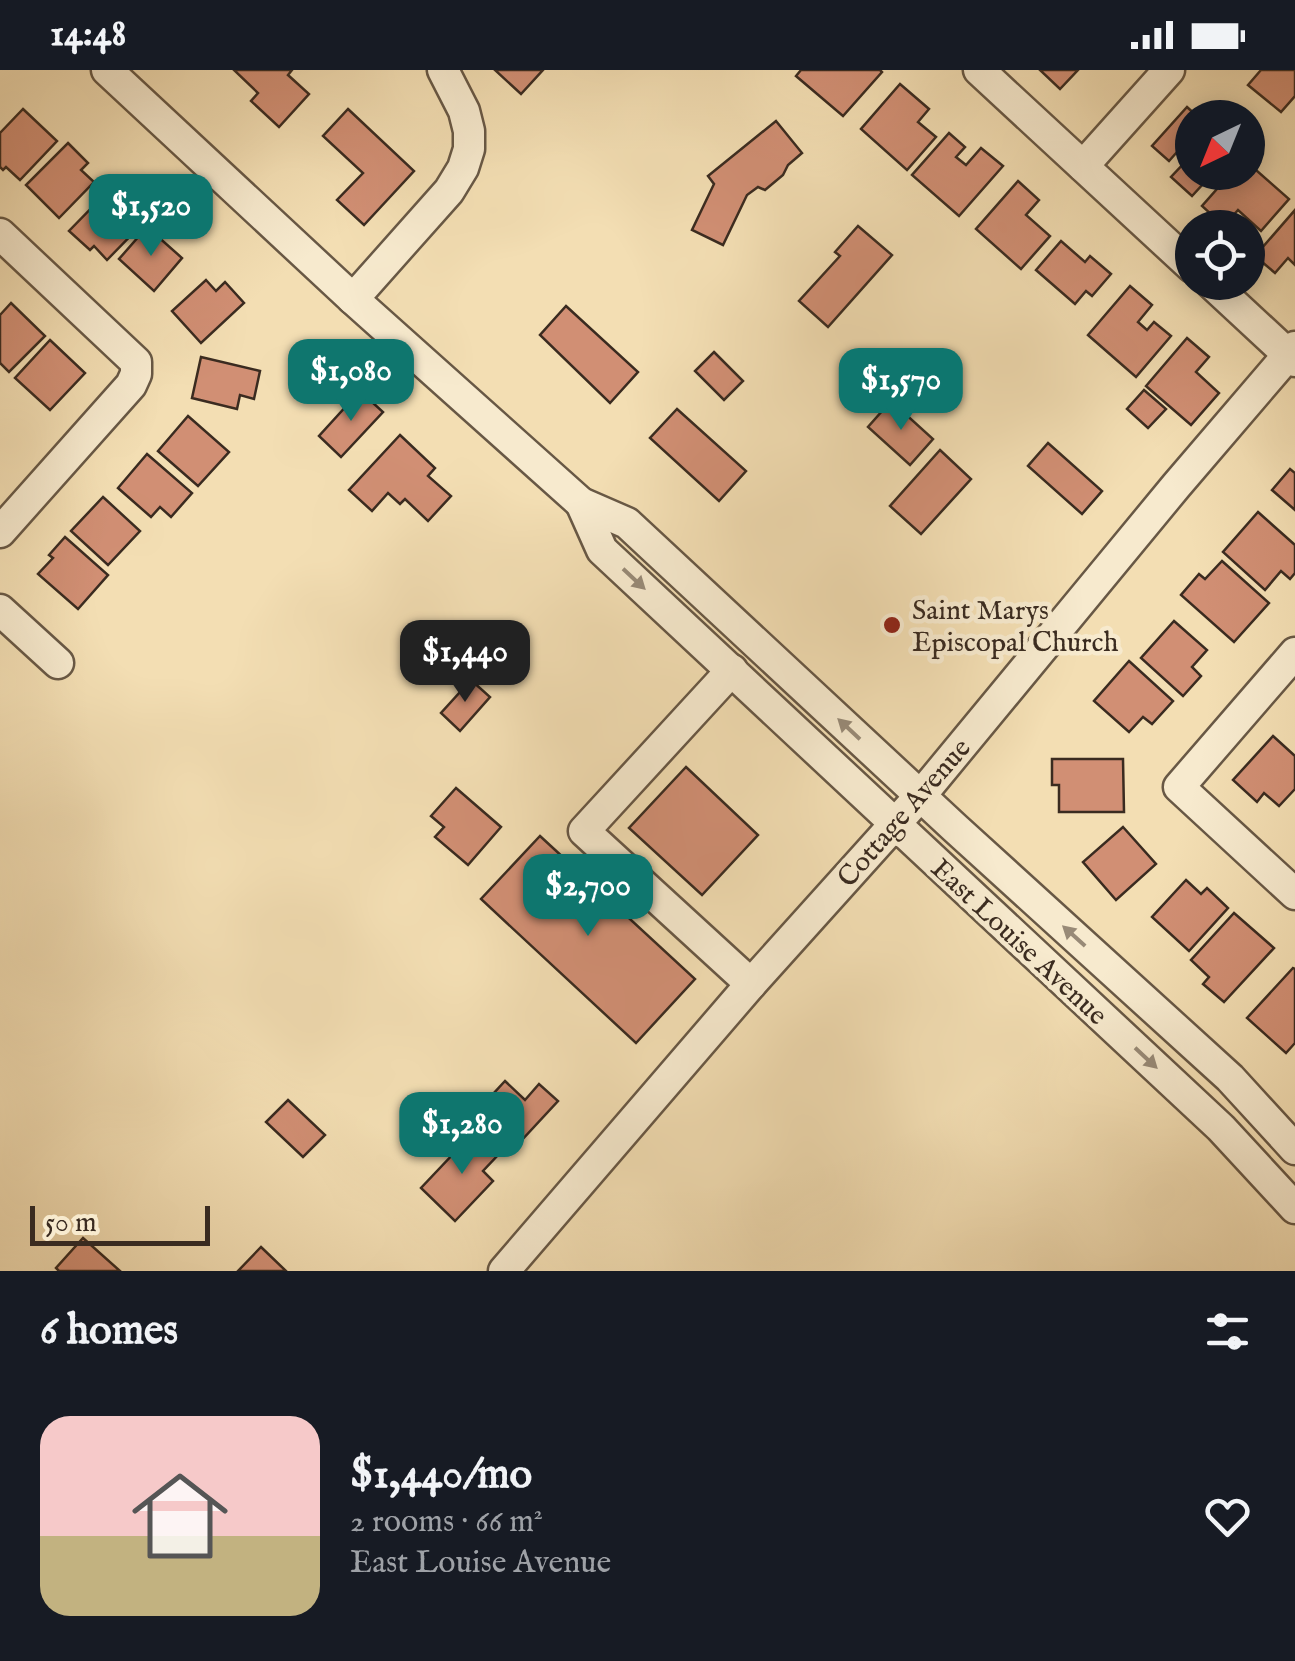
<!DOCTYPE html>
<html lang="en">
<head>
<meta charset="utf-8">
<style>
	body { margin:0; font-family:"IM FELL English",serif; background:#242831; color:#f1f3f6; height:100vh; display:flex; flex-direction:column; font-size:38px; white-space:nowrap }
	* { box-sizing:border-box; margin:0 }
	p { font-size:32px; color:#9ea1a6 }
	.icon { flex:none; width:55px; height:55px; fill:none; stroke:currentColor; stroke-width:2; stroke-linecap:round; stroke-linejoin:round }
	.map { position:relative; height:1201px; overflow:hidden }
	.panel { display:flex; flex-direction:column; background:#171b24; flex:1 }
	.panel>* { flex:none }
	.needle { width:65px; rotate:223deg }
	.tools { position:absolute; left:1175px; top:30px; display:grid; gap:20px }
	.tools a { display:grid; place-items:center; width:90px; height:90px; border-radius:50%; background:#171b24; box-shadow:0 5px 25px #0003; font-size:50px }
	.scale { position:absolute; left:30px; bottom:25px; width:180px; box-sizing:border-box; padding-left:10px; border:5px solid #3a2b20; border-top:0; font-size:28px; line-height:35px; white-space:nowrap; color:#3a2b20; -webkit-text-stroke:8px #f7eace; paint-order:stroke }
	.price { position:absolute; translate:-50% -85px; padding:0 22px; border-radius:20px; background:#0f766e; color:#fff; font-size:32px; line-height:65px; filter:drop-shadow(0 2px 5px #0008) }
	.price::after { content:''; position:absolute; left:50%; top:60px; width:30px; height:22px; margin-left:-15px; background:inherit; clip-path:polygon(0 0,100% 0,50% 100%) }
	.price.selected { background:#222; color:#fff }
	ul { padding:0; list-style:none }
	li { display:flex; align-items:center; gap:30px; height:250px; padding:0 40px }
	li+li { border-top:2px solid #363941 }
	li span { display:grid; place-items:center; flex:none; width:280px; height:200px; border-radius:30px; color:#555 }
	li>.icon { margin-inline-start:auto }
	span .icon { width:120px; height:120px; fill:#fffc; stroke-width:1 }
	li b { font-size:42px }
	h2 { display:flex; justify-content:space-between; align-items:center; height:120px; padding:0 40px; font-size:42px }
	.status { display:flex; justify-content:space-between; align-items:center; height:70px; padding:0 50px; background:#171b24; direction:ltr }
	.status svg { height:28px; fill:currentColor }
	.map>svg:first-child { display:block }
</style>
</head>
<body>
<div class="status"><b>14:48</b><svg viewBox="0 0 49 12"><path d="M0 12V9h3v3zM5 12V6h3v6zM10 12V3h3v9zM15 12V0h3v12zM26 1h20v11H26zM47 4h2v5h-2z"/></svg></div>
<div class="map">
<svg width="1295" height="1201" viewBox="0 0 1295 1201">
	<rect width="100%" height="100%" fill="#f3deb3"/>
	<filter id="stains"><feTurbulence type="fractalNoise" baseFrequency=".002" numOctaves="4"/><feColorMatrix values="0 0 0 0 .2 0 0 0 0 .09 0 0 0 0 .02 0 0 0 .5 -.17"/></filter>
	<radialGradient id="worn" r=".72"><stop offset=".6" stop-color="#630" stop-opacity="0"/><stop offset="1" stop-color="#630" stop-opacity=".3"/></radialGradient>
	<g fill="#d18f74" stroke="#3a2b20" stroke-width="2.5">
		<polygon points="234,0 292,0 288,5 309,24 279,57 251,31 258,23"/>
		<polygon points="495,0 543,0 521,24"/>
		<polygon points="801,0 880,0 882,2 843,46 796,6"/>
		<polygon points="1040,0 1078,0 1060,19"/>
		<polygon points="1261,0 1295,0 1295,26 1281,42 1248,15"/>
		<polygon points="900,14 929,39 918,52 936,67 907,100 861,59"/>
		<polygon points="1187,37 1199,48 1192,48 1192,102 1214,102 1192,126 1171,107 1186,91 1177,82 1169,91 1152,76"/>
		<polygon points="23,39 57,71 20,110 6,97 3,100 0,97 0,63"/>
		<polygon points="348,39 414,101 364,155 337,130 363,103 323,66"/>
		<polygon points="776,51 802,83 788,95 783,105 765,120 758,117 747,125 723,175 692,160 714,114 708,106"/>
		<polygon points="949,63 965,77 956,87 966,95 981,78 1003,96 959,146 912,105"/>
		<polygon points="68,73 88,93 81,100 94,112 59,148 26,115"/>
		<polygon points="1248,93 1289,129 1261,161 1238,140 1224,156 1202,136 1232,102 1248,102"/>
		<polygon points="1018,111 1039,130 1026,145 1050,166 1021,199 976,159"/>
		<polygon points="110,119 144,152 107,190 94,176 90,180 69,161"/>
		<polygon points="1295,140 1295,195 1288,188 1275,203 1255,186"/>
		<polygon points="858,156 892,185 828,257 799,231 840,186 835,182"/>
		<polygon points="147,157 182,188 154,221 119,189"/>
		<polygon points="1061,171 1085,192 1090,186 1111,204 1092,226 1086,221 1075,234 1036,200"/>
		<polygon points="206,210 216,221 225,212 244,233 201,273 172,241"/>
		<polygon points="1130,216 1152,235 1138,252 1147,260 1154,252 1171,266 1136,307 1088,265"/>
		<polygon points="11,233 45,266 9,302 0,293 0,245"/>
		<polygon points="566,236 638,302 610,333 540,265"/>
		<polygon points="1187,268 1209,287 1196,302 1219,323 1191,355 1146,316"/>
		<polygon points="50,270 85,303 50,340 15,308"/>
		<polygon points="714,282 743,311 724,330 695,301"/>
		<polygon points="201,287 260,301 254,329 240,325 237,339 192,328"/>
		<polygon points="1144,320 1166,339 1148,358 1127,339"/>
		<polygon points="360,321 383,342 341,387 319,366"/>
		<polygon points="891,331 933,369 910,395 868,357"/>
		<polygon points="677,339 746,401 719,431 650,368"/>
		<polygon points="188,346 229,382 198,416 158,381"/>
		<polygon points="400,365 435,398 428,406 451,426 428,451 405,429 400,434 388,423 372,441 349,420"/>
		<polygon points="1048,373 1102,421 1082,444 1028,396"/>
		<polygon points="940,380 971,409 921,464 890,436"/>
		<polygon points="147,384 192,423 171,447 160,437 151,447 118,418"/>
		<polygon points="1290,399 1295,403 1295,440 1272,420"/>
		<polygon points="103,427 140,461 108,495 71,461"/>
		<polygon points="1258,442 1295,475 1295,503 1290,509 1281,501 1265,520 1223,482"/>
		<polygon points="65,467 108,505 78,539 38,504 53,488 49,485"/>
		<polygon points="1222,491 1269,533 1234,572 1181,525 1199,504 1205,509"/>
		<polygon points="1174,551 1207,580 1192,597 1201,606 1183,626 1141,588"/>
		<polygon points="1129,591 1173,631 1152,654 1143,647 1129,662 1094,631"/>
		<polygon points="471,610 490,627 460,661 441,643"/>
		<polygon points="1273,666 1295,686 1295,719 1279,736 1264,723 1257,732 1233,710"/>
		<polygon points="1052,689 1123,689 1124,742 1059,742 1059,715 1052,715"/>
		<polygon points="686,697 758,765 702,825 629,758"/>
		<polygon points="456,718 501,757 468,795 435,767 444,757 431,746"/>
		<polygon points="1123,757 1156,794 1116,830 1083,792"/>
		<polygon points="540,766 695,909 636,973 481,829"/>
		<polygon points="1186,810 1201,824 1207,818 1228,838 1189,881 1152,847"/>
		<polygon points="1234,843 1274,878 1224,932 1203,914 1209,907 1191,890"/>
		<polygon points="1293,898 1295,899 1295,973 1286,983 1247,948"/>
		<polygon points="505,1011 525,1030 539,1014 558,1031 520,1072 487,1042 500,1028 494,1023"/>
		<polygon points="288,1030 325,1065 303,1087 266,1052"/>
		<polygon points="474,1062 498,1085 483,1101 493,1111 455,1151 421,1118"/>
		<polygon points="83,1168 120,1201 59,1201 56,1198"/>
		<polygon points="261,1177 286,1201 238,1201"/>
	</g>
	<g fill="none" stroke-linecap="round" stroke-linejoin="round">
		<defs>
			<g id="minor">
				<polyline points="107,0 353,229 581,433 627,453 955,758 1230,1008 1295,1079"/>
				<polyline points="979,0 1192,197"/>
				<polyline points="1083,96 1169,0"/>
				<polyline points="0,164 136,292 136,304 131,315 0,462"/>
				<polyline points="1210,212 1295,291"/>
				<polyline points="353,229 449,121 463,98 469,79 469,61 464,41 443,0"/>
				<polyline points="581,433 602,480 1221,1058 1295,1138"/>
				<polyline points="0,540 58,593"/>
				<polyline points="1295,583 1179,717 1295,824"/>
				<polyline points="732,600 584,761 751,914"/>
				<polyline points="504,1201 751,914 921,725 1176,416 1295,277"/>
			</g>
		</defs>
		<use href="#minor" stroke="#685845" stroke-width="35"/>
		<use href="#minor" stroke="#f7eace" stroke-width="30"/>
	</g>
	<defs><path id="oneway-solid" d="M-6-.8H1V-3.2L6.5 0L1 3.2V.8H-6Z" transform="scale(2.5)"/></defs>
	<g fill="#988a77">
		<use href="#oneway-solid" transform="translate(634 509) rotate(43)"/>
		<use href="#oneway-solid" transform="translate(849 659) rotate(-137)"/>
		<use href="#oneway-solid" transform="translate(1074 866) rotate(-138)"/>
		<use href="#oneway-solid" transform="translate(1146 988) rotate(43)"/>
	</g>
	<circle fill="#8f2418" stroke="#f7eace" stroke-width="4" cx="892" cy="555" r="10"/>
	<g text-anchor="middle" stroke-width="9" stroke-linejoin="round" paint-order="stroke">
		<g font-size="28" fill="#3a2b20" stroke="#f7eace" text-anchor="start">
			<text x="912" y="549">Saint Marys<tspan x="912" dy="32">Episcopal Church</tspan></text>
		</g>
		<g font-size="28" fill="#3a2b20" stroke="#f7eace">
			<text transform="translate(903 742) rotate(-49)" y="10">Cottage Avenue</text>
			<text transform="translate(1020 871) rotate(43)" y="10">East Louise Avenue</text>
		</g>
	</g>
	<rect width="100%" height="100%" filter="url(#stains)"/>
	<rect width="100%" height="100%" fill="url(#worn)"/>
</svg>
<div class="tools">
<a><svg class="needle" viewBox="-14 -14 28 28"><path d="M0-13l5 13h-10z" fill="#e53935"/><path d="M0 13l5-13h-10z" fill="#9ea1a6"/></svg></a>
<a><svg class="icon" aria-label="locate" viewBox="0 0 24 24"><circle cx="12" cy="12" r="6"/><path d="M12 2v4M12 18v4M2 12h4M18 12h4"/></svg></a>
</div>
<div class="scale">50 m</div>
<b class="price" style="left:151px;top:189px">$1,520</b>
<b class="price" style="left:351px;top:354px">$1,080</b>
<b class="price" style="left:901px;top:363px">$1,570</b>
<b class="price selected" style="left:465px;top:635px">$1,440</b>
<b class="price" style="left:588px;top:869px">$2,700</b>
<b class="price" style="left:462px;top:1107px">$1,280</b>
</div>
<section class="panel">
<h2>6 homes<svg class="icon" aria-label="filters" viewBox="0 0 24 24"><path d="M4 7h16M4 17h16"/><circle cx="9" cy="7" r="2"/><circle cx="15" cy="17" r="2"/></svg></h2>
<ul>
<li><span style="background:linear-gradient(#f6c9c9 60%,#c2b280 0)"><svg class="icon" aria-label="home" viewBox="0 0 24 24"><path d="M3 11l9-7 9 7M6 9v11h12V9"/></svg></span><div><b>$1,440/mo</b><p>2 rooms · 66 m²</p><p>East Louise Avenue</p></div><svg class="icon" aria-label="heart" viewBox="0 0 24 24"><path d="M12 20l-8-8c-3-5 5-10 8-4 3-6 11-1 8 4z"/></svg></li>
</ul>
</section>
</body>
</html>
